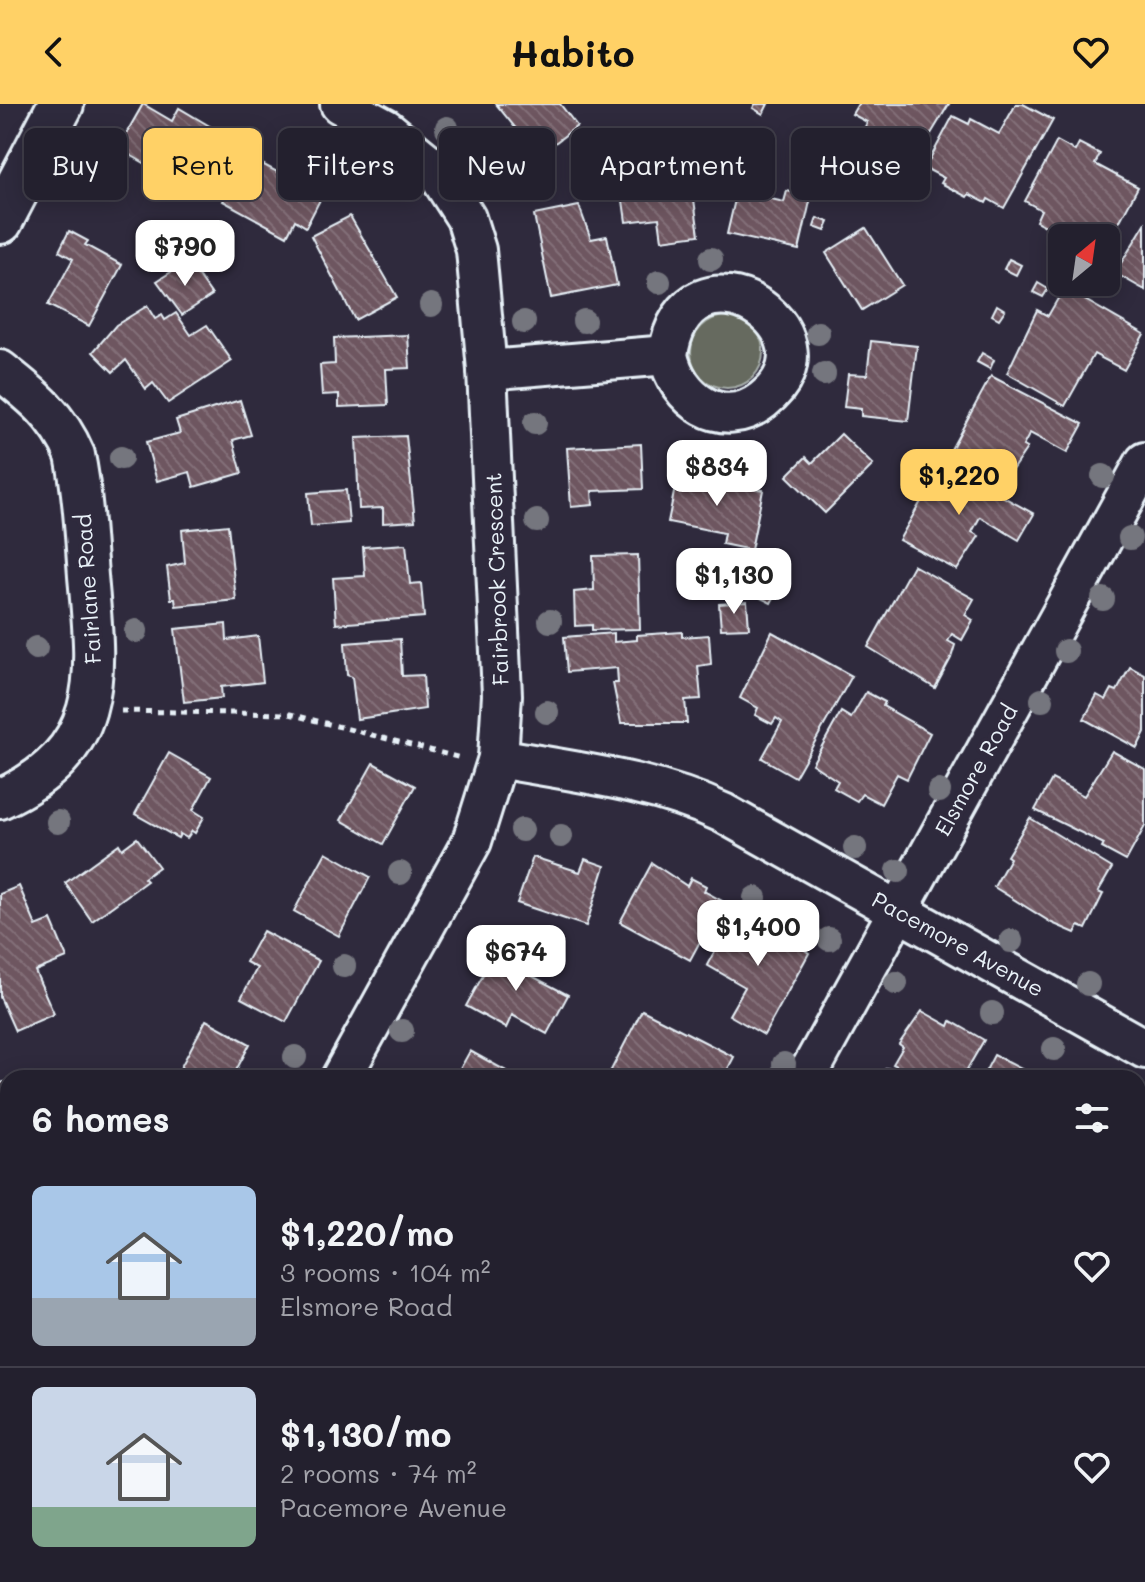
<!DOCTYPE html>
<html lang="en">
<head>
<meta charset="utf-8">
<style>
	body { margin:0; font-family:Mali,sans-serif; background:#2b2836; color:#f1f3f6; height:100vh; display:flex; flex-direction:column; font-size:30px; white-space:nowrap }
	* { box-sizing:border-box; margin:0 }
	p { font-size:26px; color:#a3a3aa }
	.icon { flex:none; width:44px; height:44px; fill:none; stroke:currentColor; stroke-width:2; stroke-linecap:round; stroke-linejoin:round }
	.map { position:relative; flex:1; overflow:hidden }
	.sheet { position:absolute; left:0px; top:966px; width:1146px; height:512px; display:flex; flex-direction:column; background:#23202e; border-radius:24px 24px 0 0; box-shadow:0 4px 20px #0003,0 0 0 2px #403e4a }
	.sheet>* { flex:none }
	.banner { position:absolute; left:24px; top:24px; width:1098px; height:72px; display:flex; gap:16px }
	.needle { width:52px; rotate:29deg }
	.buttons { position:absolute; left:1048px; top:120px; display:grid; gap:16px }
	.buttons a { display:grid; place-items:center; width:72px; height:72px; border-radius:12px; background:#23202e; box-shadow:0 4px 20px #0003,0 0 0 2px #403e4a; font-size:40px }
	.price { position:absolute; translate:-50% -68px; padding:0 18px; border-radius:16px; background:#fff; color:#222; font-size:26px; line-height:52px; filter:drop-shadow(0 2px 4px #0008) }
	.price::after { content:''; position:absolute; left:50%; top:48px; width:24px; height:18px; margin-left:-12px; background:inherit; clip-path:polygon(0 0,100% 0,50% 100%) }
	.price.current { background:#ffd166; color:#111 }
	ul { padding:0; list-style:none }
	li { display:flex; align-items:center; gap:24px; height:200px; padding:0 32px }
	li+li { border-top:2px solid #403e4a }
	li span { display:grid; place-items:center; flex:none; width:224px; height:160px; border-radius:12px; color:#555 }
	li>.icon { margin-inline-start:auto }
	span .icon { width:96px; height:96px; fill:#fffc; stroke-width:1 }
	li b { font-size:34px }
	h2 { display:flex; justify-content:space-between; align-items:center; height:96px; padding:0 32px; font-size:34px }
	.pill { padding:0 28px; border-radius:12px; background:#23202e; box-shadow:0 4px 20px #0003,0 0 0 2px #403e4a; font-size:28px; line-height:72px }
	.pill.current { background:#ffd166; color:#111 }
	header { display:flex; justify-content:space-between; align-items:center; height:104px; padding:0 32px; background:#ffd166; color:#111; font-size:36px; font-weight:800 }
	.map>svg:first-child { display:block }
</style>
</head>
<body>
<header><svg class="icon" aria-label="back" viewBox="0 0 24 24"><path d="M15 5l-7 7 7 7"/></svg>Habito<svg class="icon" aria-label="heart" viewBox="0 0 24 24"><path d="M12 20l-8-8c-3-5 5-10 8-4 3-6 11-1 8 4z"/></svg></header>
<div class="map">
<svg width="1145" height="1478" viewBox="0 0 1145 1478">
	<defs>
		<pattern id="building-back-hatch" width="6" height="6" patternUnits="userSpaceOnUse" patternTransform="scale(2)"><rect width="6" height="6" fill="#6e5660"/><path d="M-1 5l2 2M0 0l6 6M5-1l2 2" fill="none" stroke="#836f78"/></pattern>
	</defs>
	<rect width="100%" height="100%" fill="#2f2a3d"/>
	<filter id="ink" filterUnits="userSpaceOnUse"><feTurbulence type="fractalNoise" baseFrequency=".0125" numOctaves="2"/><feDisplacementMap in="SourceGraphic" scale="16" xChannelSelector="R" yChannelSelector="G"/><feConvolveMatrix kernelMatrix="1 2 1 2 8 2 1 2 1" color-interpolation-filters="sRGB"/></filter>
	<g filter="url(#ink)">
		<circle fill="#666b5e" stroke="#a7aeab" stroke-width="2" cx="727" cy="248" r="36"/>
		<g fill="url(#building-back-hatch)" stroke="#e8f1f8" stroke-width="2">
			<polygon points="143,0 172,17 179,4 213,24 181,80 118,44"/>
			<polygon points="496,0 560,0 577,22 538,52"/>
			<polygon points="755,0 768,0 763,10 753,4"/>
			<polygon points="858,0 949,0 920,48 886,29 883,33 865,23 867,18 852,10"/>
			<polygon points="1016,0 1023,0 1053,16 1004,104 988,95 986,99 969,90 967,93 941,79 944,74 925,64 953,12 969,20 971,15 999,30"/>
			<polygon points="1057,37 1075,47 1079,39 1100,50 1095,60 1138,83 1106,143 1106,134 1086,134 1066,123 1062,131 1036,117 1041,106 1025,97"/>
			<polygon points="662,47 664,63 689,60 699,131 662,136 659,114 626,118 619,68 633,66 631,51"/>
			<polygon points="247,52 307,84 309,81 324,88 306,123 295,116 287,132 223,97"/>
			<polygon points="878,57 888,63 881,77 871,71"/>
			<polygon points="908,59 920,65 908,86 896,79"/>
			<polygon points="737,87 784,98 787,87 811,93 799,146 727,130"/>
			<polygon points="579,102 591,135 607,132 617,181 551,194 534,111"/>
			<polygon points="350,112 397,193 355,216 311,132"/>
			<polygon points="817,114 829,118 825,127 814,123"/>
			<polygon points="1145,120 1145,186 1115,169"/>
			<polygon points="866,124 902,181 862,206 826,149"/>
			<polygon points="69,127 88,137 85,141 122,161 89,222 48,201 73,155 59,147"/>
			<polygon points="1009,155 1021,161 1016,171 1004,165"/>
			<polygon points="188,157 212,191 182,211 157,177"/>
			<polygon points="1038,179 1048,185 1043,193 1033,188"/>
			<polygon points="1064,184 1144,230 1124,266 1094,250 1065,302 1007,269 1037,206 1048,212"/>
			<polygon points="997,201 1005,206 999,215 992,211"/>
			<polygon points="147,202 155,215 162,211 165,216 176,209 191,231 207,221 232,257 168,299 153,279 146,285 126,256 113,268 93,248 116,221"/>
			<polygon points="408,231 410,264 386,265 388,301 339,303 339,290 322,291 320,261 335,260 334,234"/>
			<polygon points="871,237 917,242 908,317 861,312 861,305 844,303 848,270 867,271"/>
			<polygon points="982,249 994,256 990,265 977,258"/>
			<polygon points="991,272 1083,320 1067,349 1030,329 1023,342 1027,344 1004,378 949,349"/>
			<polygon points="240,296 251,331 233,336 242,369 194,383 190,368 157,377 146,338 180,329 176,316"/>
			<polygon points="841,330 873,361 825,409 787,372 806,353 812,359"/>
			<polygon points="406,332 415,417 383,419 383,404 359,405 356,334"/>
			<polygon points="641,340 643,385 592,387 593,401 571,403 567,344"/>
			<polygon points="943,359 1034,410 1019,436 980,413 972,428 979,432 957,466 899,436"/>
			<polygon points="678,369 763,386 751,446 722,440 724,429 668,418"/>
			<polygon points="346,386 349,419 311,422 308,389"/>
			<polygon points="228,421 236,496 176,502 175,495 171,495 167,463 185,459 182,426"/>
			<polygon points="406,440 410,480 421,479 424,513 336,520 333,474 365,472 363,443"/>
			<polygon points="638,451 640,525 592,526 592,521 575,522 574,488 594,486 593,452"/>
			<polygon points="913,461 974,495 965,511 973,516 962,536 952,530 948,537 955,541 951,554 935,584 868,543"/>
			<polygon points="768,482 777,488 771,499 761,494"/>
			<polygon points="747,498 749,524 721,525 719,500"/>
			<polygon points="226,520 227,536 258,532 263,578 221,583 222,594 184,598 175,525"/>
			<polygon points="682,528 682,533 709,531 711,560 698,562 701,595 685,596 687,619 621,619 613,579 618,579 617,564 567,568 564,533 614,529 614,538 637,536 637,531"/>
			<polygon points="772,528 852,572 795,673 762,654 782,618 776,614 772,620 755,611 758,604 740,594"/>
			<polygon points="400,535 402,572 423,571 425,605 357,615 352,573 347,571 345,539"/>
			<polygon points="1130,563 1145,571 1145,628 1137,644 1084,615 1097,591 1106,596 1112,585 1117,587"/>
			<polygon points="866,588 885,598 883,602 930,629 907,675 897,670 881,700 862,690 857,697 834,684 838,677 812,660 841,608 851,614"/>
			<polygon points="1112,647 1145,665 1145,722 1126,757 1102,744 1104,740 1035,706 1052,675 1084,692"/>
			<polygon points="169,649 211,673 193,706 204,713 195,729 192,727 187,734 180,730 178,734 135,710"/>
			<polygon points="373,659 415,682 383,740 341,716"/>
			<polygon points="1030,714 1112,764 1098,788 1103,790 1086,825 1079,822 1075,829 1052,819 994,783 1010,754 1007,752"/>
			<polygon points="137,734 159,763 144,774 147,777 92,817 65,779 119,740 122,745"/>
			<polygon points="326,748 370,773 339,832 294,807"/>
			<polygon points="533,753 580,768 585,755 605,762 586,822 517,799"/>
			<polygon points="652,759 687,782 691,774 706,782 704,787 722,797 690,856 620,818"/>
			<polygon points="19,782 36,822 51,816 67,854 35,867 54,910 15,927 0,893 0,790"/>
			<polygon points="736,808 766,821 769,816 786,826 783,831 809,849 764,931 729,911 745,883 707,861"/>
			<polygon points="263,827 319,857 286,918 241,894 257,864 246,858"/>
			<polygon points="501,839 536,859 530,871 568,891 547,930 512,911 506,924 466,902"/>
			<polygon points="642,906 734,953 723,974 701,974 683,965 678,974 607,974"/>
			<polygon points="922,907 949,922 951,917 984,936 962,974 880,974 886,964 895,966 897,962 893,960 903,943 899,940"/>
			<polygon points="206,916 250,940 232,974 175,974"/>
			<polygon points="470,947 508,968 505,974 455,974"/>
			<polygon points="994,951 1031,970 1029,974 982,974"/>
			<polygon points="8,977 8,1057 0,1059 0,979"/>
			<polygon points="4,1213 8,1215 8,1306 3,1314 0,1313 0,1221"/>
			<polygon points="0,1350 8,1355 8,1410 0,1424"/>
			<polygon points="353,1470 361,1470 376,1478 349,1478"/>
			<polygon points="615,1470 634,1470 648,1478 611,1478"/>
			<polygon points="925,1470 979,1470 967,1478 930,1478"/>
			<polygon points="1084,1470 1095,1470 1110,1478 1080,1478"/>
		</g>
		<g fill="none" stroke-linecap="round" stroke-linejoin="round">
			<defs>
				<g id="street">
					<polyline points="340,0 386,25 434,64 466,114 476,146 487,266 502,591 498,654 472,737 341,974"/>
					<path d="M0,266c32,25 59,46 75,85 8,40 10,81 13,121 9,100 19,174 -88,223"/>
					<path d="M487,266l181,-15c9,44 54,77 95,45 86,-68 -77,-171 -95,-45"/>
					<path d="M498,654c77,14 154,22 225,55l422,236"/>
					<polyline points="806,974 1145,358"/>
					<polyline points="0,1135 8,1136"/>
					<polyline points="1138,1232 1145,1219"/>
					<polyline points="1138,1419 1145,1423"/>
					<polyline points="63,1478 67,1470"/>
					<polyline points="529,1478 534,1470"/>
				</g>
				<polyline id="secondary" points="0,117 61,0"/>
			</defs>
			<use href="#street" stroke="#e8f1f8" stroke-width="44"/>
			<use href="#secondary" stroke="#e8f1f8" stroke-width="50"/>
			<g stroke="#e8f1f8" stroke-width="5" stroke-dasharray="6 6" stroke-linecap="butt">
				<polyline points="121,607 290,610 461,654"/>
				<polyline points="404,1470 418,1478"/>
				<polyline points="1006,1478 1011,1470"/>
			</g>
			<use href="#street" stroke="#2f2a3d" stroke-width="38"/>
			<use href="#secondary" stroke="#2f2a3d" stroke-width="44"/>
		</g>
		<g fill="#75767e">
			<circle cx="447" cy="24" r="12"/>
			<circle cx="470" cy="58" r="12"/>
			<circle cx="83" cy="75" r="12"/>
			<circle cx="711" cy="155" r="12"/>
			<circle cx="659" cy="178" r="12"/>
			<circle cx="431" cy="201" r="12"/>
			<circle cx="584" cy="217" r="12"/>
			<circle cx="524" cy="218" r="12"/>
			<circle cx="818" cy="229" r="12"/>
			<circle cx="824" cy="270" r="12"/>
			<circle cx="535" cy="319" r="12"/>
			<circle cx="121" cy="354" r="12"/>
			<circle cx="1103" cy="372" r="12"/>
			<circle cx="537" cy="417" r="12"/>
			<circle cx="1130" cy="434" r="12"/>
			<circle cx="1103" cy="495" r="12"/>
			<circle cx="550" cy="517" r="12"/>
			<circle cx="136" cy="527" r="12"/>
			<circle cx="36" cy="544" r="12"/>
			<circle cx="1066" cy="547" r="12"/>
			<circle cx="1042" cy="596" r="12"/>
			<circle cx="547" cy="608" r="12"/>
			<circle cx="939" cy="687" r="12"/>
			<circle cx="58" cy="718" r="12"/>
			<circle cx="522" cy="726" r="12"/>
			<circle cx="561" cy="732" r="12"/>
			<circle cx="855" cy="744" r="12"/>
			<circle cx="898" cy="767" r="12"/>
			<circle cx="400" cy="769" r="12"/>
			<circle cx="755" cy="794" r="12"/>
			<circle cx="829" cy="835" r="12"/>
			<circle cx="1011" cy="837" r="12"/>
			<circle cx="344" cy="862" r="12"/>
			<circle cx="896" cy="879" r="12"/>
			<circle cx="1088" cy="880" r="12"/>
			<circle cx="992" cy="909" r="12"/>
			<circle cx="402" cy="927" r="12"/>
			<circle cx="1054" cy="945" r="12"/>
			<circle cx="295" cy="953" r="12"/>
			<circle cx="784" cy="960" r="12"/>
		</g>
	</g>
	<g text-anchor="middle" stroke-width="7" stroke-linejoin="round" paint-order="stroke">
		<g font-size="22" fill="#e8f1f8" stroke="#2f2a3d">
			<text transform="translate(497 475) rotate(-92)" y="8">Fairbrook Crescent</text>
			<text transform="translate(88 485) rotate(-94)" y="8">Fairlane Road</text>
			<text transform="translate(976 666) rotate(-61)" y="8">Elsmore Road</text>
			<text transform="translate(958 840) rotate(29)" y="8">Pacemore Avenue</text>
		</g>
	</g>
</svg>
<div class="buttons">
<a><svg class="needle" viewBox="-14 -14 28 28"><path d="M0-13l5 13h-10z" fill="#e53935"/><path d="M0 13l5-13h-10z" fill="#a3a3aa"/></svg></a>
</div>
<b class="price" style="left:185px;top:184px">$790</b>
<b class="price" style="left:717px;top:404px">$834</b>
<b class="price current" style="left:959px;top:413px">$1,220</b>
<b class="price" style="left:734px;top:512px">$1,130</b>
<b class="price" style="left:758px;top:864px">$1,400</b>
<b class="price" style="left:516px;top:889px">$674</b>
<div class="banner">
<a class="pill">Buy</a>
<a class="pill current">Rent</a>
<a class="pill">Filters</a>
<a class="pill">New</a>
<a class="pill">Apartment</a>
<a class="pill">House</a>
</div>
<section class="sheet">
<h2>6 homes<svg class="icon" aria-label="filters" viewBox="0 0 24 24"><path d="M4 7h16M4 17h16"/><circle cx="9" cy="7" r="2"/><circle cx="15" cy="17" r="2"/></svg></h2>
<ul>
<li><span style="background:linear-gradient(#a9c7e8 70%,#9aa5b1 0)"><svg class="icon" aria-label="home" viewBox="0 0 24 24"><path d="M3 11l9-7 9 7M6 9v11h12V9"/></svg></span><div><b>$1,220/mo</b><p>3 rooms · 104 m²</p><p>Elsmore Road</p></div><svg class="icon" aria-label="heart" viewBox="0 0 24 24"><path d="M12 20l-8-8c-3-5 5-10 8-4 3-6 11-1 8 4z"/></svg></li>
<li><span style="background:linear-gradient(#c9d6e8 75%,#7fa58c 0)"><svg class="icon" aria-label="home" viewBox="0 0 24 24"><path d="M3 11l9-7 9 7M6 9v11h12V9"/></svg></span><div><b>$1,130/mo</b><p>2 rooms · 74 m²</p><p>Pacemore Avenue</p></div><svg class="icon" aria-label="heart" viewBox="0 0 24 24"><path d="M12 20l-8-8c-3-5 5-10 8-4 3-6 11-1 8 4z"/></svg></li>
</ul>
</section>
</div>
</body>
</html>
